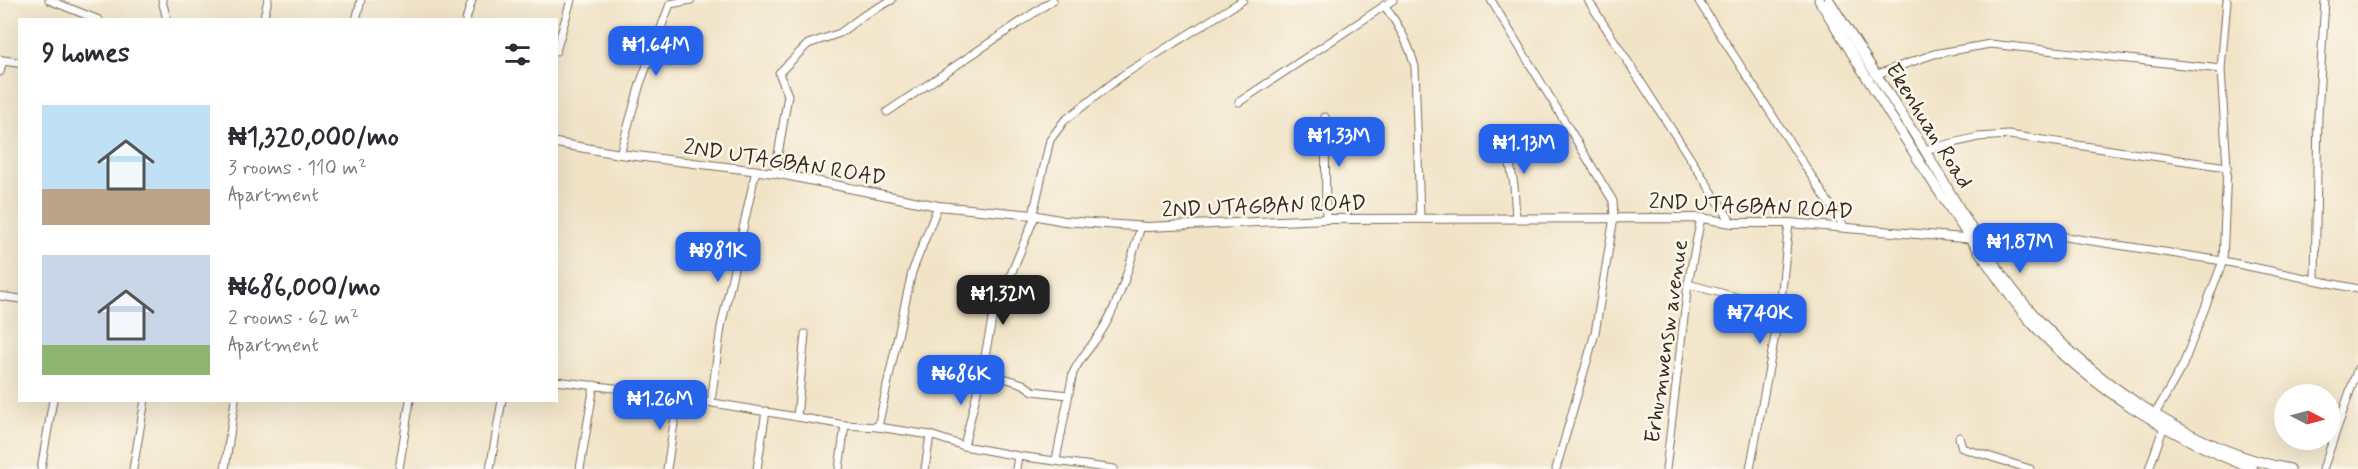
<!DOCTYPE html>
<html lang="en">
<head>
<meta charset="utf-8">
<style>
	body { margin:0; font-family:Mynerve,sans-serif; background:#f7f7f7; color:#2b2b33; height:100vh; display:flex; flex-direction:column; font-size:22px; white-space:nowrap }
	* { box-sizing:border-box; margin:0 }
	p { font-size:20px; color:#7c7c81 }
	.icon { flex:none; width:33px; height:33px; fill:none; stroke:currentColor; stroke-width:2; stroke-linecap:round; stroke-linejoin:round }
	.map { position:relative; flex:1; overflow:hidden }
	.sheet { position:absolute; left:18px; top:18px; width:540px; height:384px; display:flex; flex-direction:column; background:#fff; border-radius:0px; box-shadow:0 6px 24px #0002 }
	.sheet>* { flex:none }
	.needle { width:39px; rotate:96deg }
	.controls { position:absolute; left:2274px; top:384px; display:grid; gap:12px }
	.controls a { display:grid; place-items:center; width:66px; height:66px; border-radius:50%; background:#fff; box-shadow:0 6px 24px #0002; font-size:30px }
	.price { position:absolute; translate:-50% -51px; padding:0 14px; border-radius:12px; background:#2563eb; color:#fff; font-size:20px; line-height:39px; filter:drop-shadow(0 2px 3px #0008) }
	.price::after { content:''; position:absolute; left:50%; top:36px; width:18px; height:14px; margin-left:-9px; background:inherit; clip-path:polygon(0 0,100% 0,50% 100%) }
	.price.current { background:#222; color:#fff }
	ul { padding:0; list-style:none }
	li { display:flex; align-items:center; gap:18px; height:150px; padding:0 24px }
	li span { display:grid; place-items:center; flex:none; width:168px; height:120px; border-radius:0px; color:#555 }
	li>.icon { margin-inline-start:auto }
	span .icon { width:72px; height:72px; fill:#fffc; stroke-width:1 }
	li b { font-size:26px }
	h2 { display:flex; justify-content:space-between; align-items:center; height:72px; padding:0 24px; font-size:26px }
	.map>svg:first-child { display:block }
</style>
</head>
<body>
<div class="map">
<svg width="2358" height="469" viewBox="0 0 2358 469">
	<rect width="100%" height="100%" fill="#fbf7ec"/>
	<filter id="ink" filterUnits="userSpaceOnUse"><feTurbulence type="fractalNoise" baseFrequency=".0167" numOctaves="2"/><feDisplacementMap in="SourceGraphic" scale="12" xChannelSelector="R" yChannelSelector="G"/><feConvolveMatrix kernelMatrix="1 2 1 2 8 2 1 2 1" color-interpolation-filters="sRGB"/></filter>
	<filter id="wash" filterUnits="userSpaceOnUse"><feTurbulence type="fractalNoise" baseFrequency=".008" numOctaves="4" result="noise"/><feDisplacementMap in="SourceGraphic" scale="24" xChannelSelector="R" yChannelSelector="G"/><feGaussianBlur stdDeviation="1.35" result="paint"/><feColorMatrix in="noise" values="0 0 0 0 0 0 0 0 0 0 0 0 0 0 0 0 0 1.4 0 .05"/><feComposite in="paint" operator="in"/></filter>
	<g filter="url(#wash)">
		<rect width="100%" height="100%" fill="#f1e3c6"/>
	</g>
	<g filter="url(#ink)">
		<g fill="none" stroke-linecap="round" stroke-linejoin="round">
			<defs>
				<g id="minor">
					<polyline points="49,0 99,20"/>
					<polyline points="162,0 167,20"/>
					<polyline points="1491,0 1613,201 1614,217 1595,333 1556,469"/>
					<polyline points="1588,0 1732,223"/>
					<polyline points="1698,0 1845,228"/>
					<path d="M1384,5c15,20 25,38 31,62l5,151"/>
					<polyline points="263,20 268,0"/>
					<polyline points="356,20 361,0"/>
					<polyline points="466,20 472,0"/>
					<polyline points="556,51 571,0"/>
					<polyline points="0,72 3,61"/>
					<polyline points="1875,75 1934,54 1990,44 2221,69"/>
					<polyline points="1239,102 1393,0"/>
					<polyline points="887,112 1053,0"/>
					<polyline points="1325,117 1326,219"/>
					<polyline points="1504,133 1514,185 1516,219"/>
					<polyline points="1924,150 1978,137 2009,135 2227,167"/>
					<polyline points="620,154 640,84 670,4 691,0"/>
					<polyline points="775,173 788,95 779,73 808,44 840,33 864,15 892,0"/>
					<polyline points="1033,215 1050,140 1064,121 1123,75 1243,0"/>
					<polyline points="1035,216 992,320 982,371 1023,384 1033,391 1068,395"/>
					<polyline points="1978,238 2019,230 2223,261 2358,289"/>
					<polyline points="2315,280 2318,115 2325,0"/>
					<polyline points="1688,284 1780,309"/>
					<polyline points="0,296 20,299"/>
					<polyline points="556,381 647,392 845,425 878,427 930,435 964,446 1018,456 1114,469"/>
					<polyline points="711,402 721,327 756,170"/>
					<polyline points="2155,414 2183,365 2223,261 2227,167 2221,69 2227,0"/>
					<polyline points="797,417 805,334"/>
					<polyline points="878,427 912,272 938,206"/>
					<polyline points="1959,437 1962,448 2030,469"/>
					<polyline points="964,446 982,371"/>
					<path d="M1056,460l17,-87c8,-17 22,-30 31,-46 18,-31 27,-67 37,-101"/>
					<polyline points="41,469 53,400"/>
					<polyline points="133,469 145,400"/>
					<polyline points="225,469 235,400"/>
					<polyline points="399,469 410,400"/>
					<polyline points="490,469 502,400"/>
					<polyline points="580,469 594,385"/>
					<polyline points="667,469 678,397"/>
					<polyline points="757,469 766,411"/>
					<polyline points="839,469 845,425"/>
					<polyline points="925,469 930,435"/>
					<polyline points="1016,469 1018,456"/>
					<polyline points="1666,469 1688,284 1701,218"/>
					<polyline points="1750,469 1780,309 1789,223"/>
					<polyline points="2149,469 2164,426"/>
					<polyline points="2323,469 2358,368"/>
				</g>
				<g id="tertiary">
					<polyline points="0,60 20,63"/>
					<polyline points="556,143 620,154 775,173 938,206 1033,215 1064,221 1147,227 1326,219 1701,218 1732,223 1789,223 1975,239"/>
				</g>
				<g id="secondary">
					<path d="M1819,0c50,80 97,160 151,238 20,28 38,58 61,84 59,66 140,115 222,147"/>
					<path d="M1829,0c31,50 63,99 95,149 35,57 67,120 113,169 64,69 159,133 253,151"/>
				</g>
			</defs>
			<use href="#minor" stroke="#7b6b59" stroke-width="9"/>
			<use href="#tertiary" stroke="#7b6b59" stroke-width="10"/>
			<use href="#secondary" stroke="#7b6b59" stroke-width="11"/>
			<use href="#minor" stroke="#fff" stroke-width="7"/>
			<use href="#tertiary" stroke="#fff" stroke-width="8"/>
			<use href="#secondary" stroke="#fff" stroke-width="9"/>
		</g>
	</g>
	<g text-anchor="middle" stroke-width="5" stroke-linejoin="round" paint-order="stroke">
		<g font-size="22" fill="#3b2a1e" stroke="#fbf7ec">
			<text transform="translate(1930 125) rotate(58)" y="8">Ekenhuan Road</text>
			<text transform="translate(785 161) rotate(9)" y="8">2ND UTAGBAN ROAD</text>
			<text transform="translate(1264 205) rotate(-2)" y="8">2ND UTAGBAN ROAD</text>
			<text transform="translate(1751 205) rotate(3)" y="8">2ND UTAGBAN ROAD</text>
			<text transform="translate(1665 341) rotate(-82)" y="8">Erhumwensw avenue</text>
		</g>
	</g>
</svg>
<div class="controls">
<a><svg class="needle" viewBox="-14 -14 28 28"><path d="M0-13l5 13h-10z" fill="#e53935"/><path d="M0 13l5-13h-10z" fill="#7c7c81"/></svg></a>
</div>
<b class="price" style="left:656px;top:77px">₦1.64M</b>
<b class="price" style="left:1339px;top:168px">₦1.33M</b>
<b class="price" style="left:1524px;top:175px">₦1.13M</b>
<b class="price" style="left:2020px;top:274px">₦1.87M</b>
<b class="price" style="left:718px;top:283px">₦981K</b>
<b class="price current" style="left:1003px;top:326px">₦1.32M</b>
<b class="price" style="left:1760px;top:345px">₦740K</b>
<b class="price" style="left:961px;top:406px">₦686K</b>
<b class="price" style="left:660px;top:431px">₦1.26M</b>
<section class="sheet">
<h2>9 homes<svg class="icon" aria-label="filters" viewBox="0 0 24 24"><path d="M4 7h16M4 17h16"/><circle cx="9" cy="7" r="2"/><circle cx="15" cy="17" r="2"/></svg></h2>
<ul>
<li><span style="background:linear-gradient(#bfe0f5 70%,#b9a48a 0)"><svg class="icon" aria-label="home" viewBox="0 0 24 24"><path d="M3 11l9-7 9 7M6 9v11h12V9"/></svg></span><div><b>₦1,320,000/mo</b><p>3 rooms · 110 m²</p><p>Apartment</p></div></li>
<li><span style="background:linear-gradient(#c9d6e8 75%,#8fb573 0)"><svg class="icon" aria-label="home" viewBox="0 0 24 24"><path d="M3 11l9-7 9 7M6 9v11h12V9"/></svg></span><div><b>₦686,000/mo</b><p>2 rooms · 62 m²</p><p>Apartment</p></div></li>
</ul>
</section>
</div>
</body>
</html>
